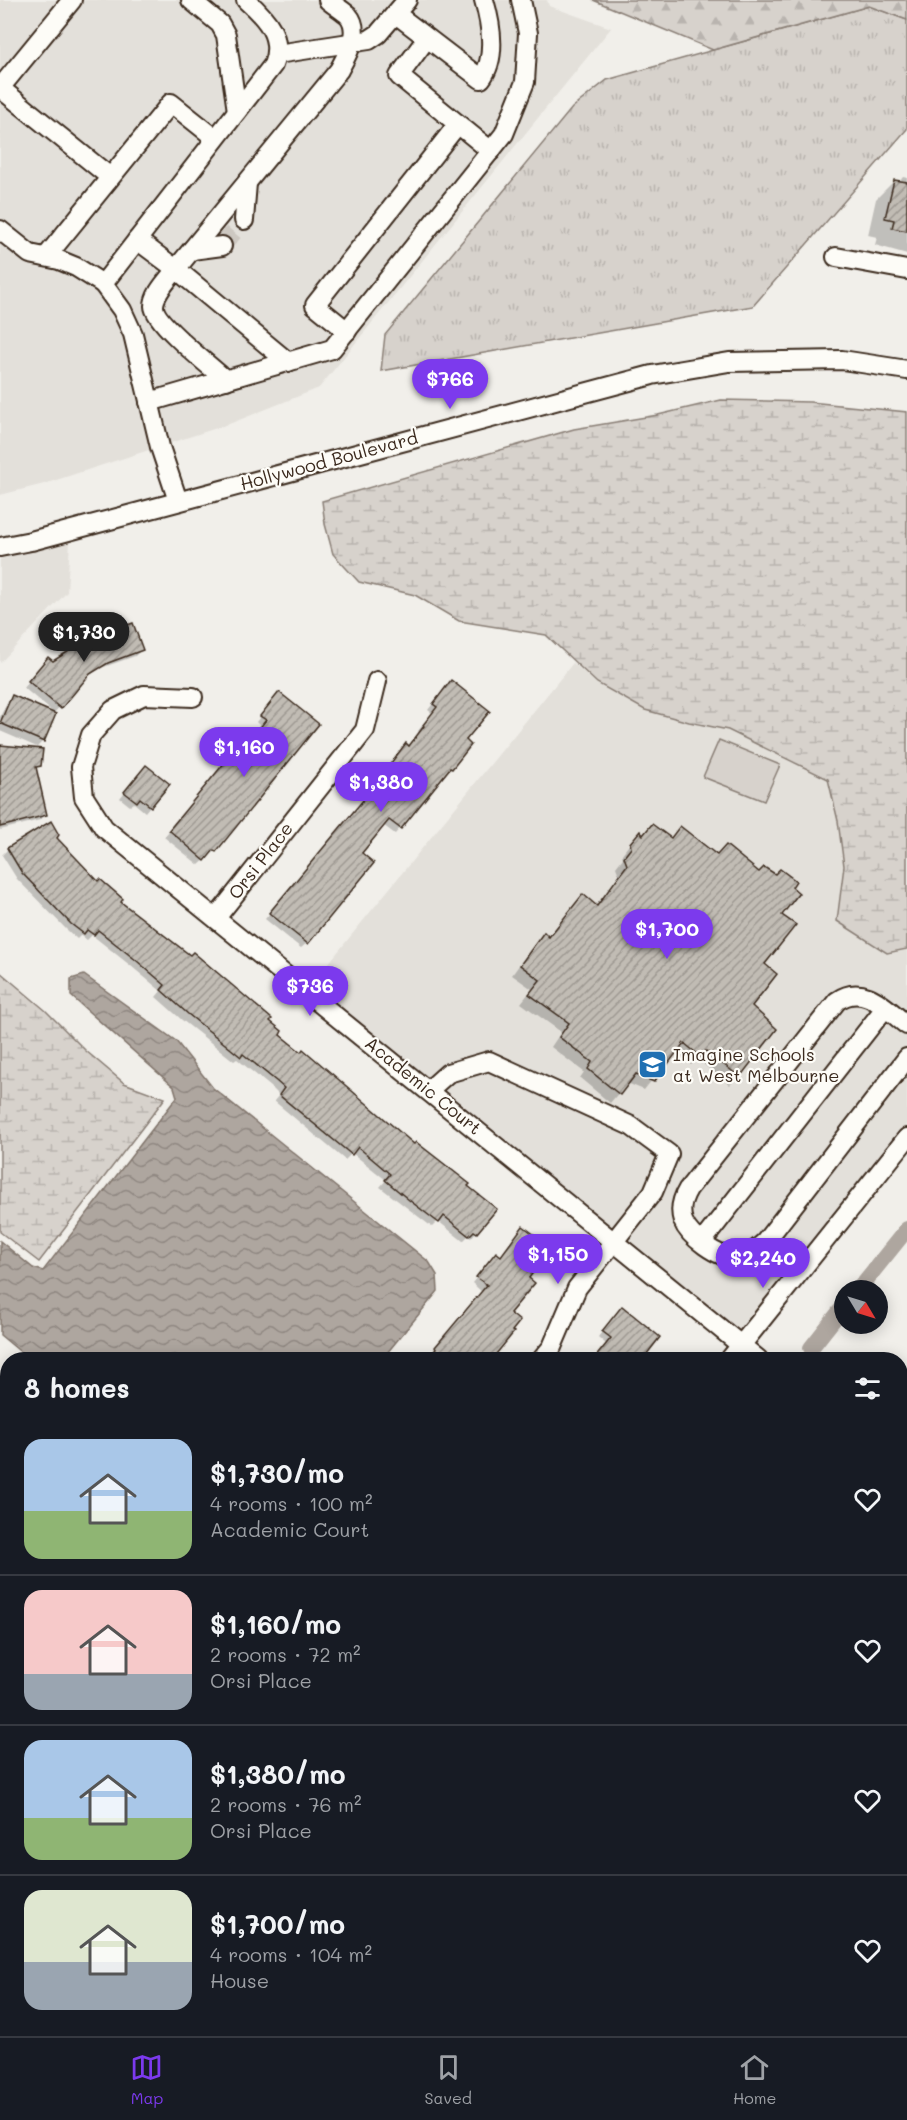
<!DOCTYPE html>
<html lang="en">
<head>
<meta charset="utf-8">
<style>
	body { margin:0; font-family:Mali,sans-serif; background:#20242c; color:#f1f3f6; height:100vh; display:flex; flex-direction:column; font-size:22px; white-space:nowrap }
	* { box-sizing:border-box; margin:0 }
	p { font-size:20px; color:#9ea1a6 }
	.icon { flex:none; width:33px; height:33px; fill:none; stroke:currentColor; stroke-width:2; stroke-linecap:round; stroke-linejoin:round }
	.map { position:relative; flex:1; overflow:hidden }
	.drawer { position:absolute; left:0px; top:1352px; width:908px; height:686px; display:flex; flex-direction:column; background:#171b24; border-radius:24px 24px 0 0; box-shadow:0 3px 15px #0003 }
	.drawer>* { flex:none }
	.needle { width:39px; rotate:128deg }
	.controls { position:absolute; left:834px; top:1280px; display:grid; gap:12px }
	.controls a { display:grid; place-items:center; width:54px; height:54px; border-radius:50%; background:#171b24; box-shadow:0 3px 15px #0003; font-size:30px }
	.price { position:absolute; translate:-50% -51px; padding:0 14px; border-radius:21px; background:#7c3aed; color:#fff; font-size:20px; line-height:39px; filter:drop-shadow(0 2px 3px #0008) }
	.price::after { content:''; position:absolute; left:50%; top:36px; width:18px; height:14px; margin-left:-9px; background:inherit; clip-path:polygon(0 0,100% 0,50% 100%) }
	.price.current { background:#222; color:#fff }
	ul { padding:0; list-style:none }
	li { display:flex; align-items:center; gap:18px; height:150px; padding:0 24px }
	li+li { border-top:2px solid #363941 }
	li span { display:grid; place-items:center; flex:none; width:168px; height:120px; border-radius:18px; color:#555 }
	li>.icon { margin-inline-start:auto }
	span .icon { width:72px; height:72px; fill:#fffc; stroke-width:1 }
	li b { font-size:26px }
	h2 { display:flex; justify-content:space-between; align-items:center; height:72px; padding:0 24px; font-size:26px }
	.tab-bar { display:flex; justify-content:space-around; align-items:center; height:84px; border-top:2px solid #363941; background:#171b24; font-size:16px; color:#9ea1a6 }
	.tab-bar a { display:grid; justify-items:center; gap:3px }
	.tab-bar .current { color:#7c3aed }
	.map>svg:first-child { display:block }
</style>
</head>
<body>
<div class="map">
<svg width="907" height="2036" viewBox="0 0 907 2036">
	<defs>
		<pattern id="grass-tufts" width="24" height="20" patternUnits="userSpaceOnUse" patternTransform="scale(1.5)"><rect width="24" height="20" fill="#d7d2cc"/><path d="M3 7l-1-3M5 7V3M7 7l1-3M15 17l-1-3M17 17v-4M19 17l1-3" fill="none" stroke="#b9b4af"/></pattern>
		<pattern id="forest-firs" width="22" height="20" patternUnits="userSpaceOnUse" patternTransform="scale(1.5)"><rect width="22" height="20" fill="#d7d2cc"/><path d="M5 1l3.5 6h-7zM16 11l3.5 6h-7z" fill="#b9b4af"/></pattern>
		<pattern id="wetland-marsh" width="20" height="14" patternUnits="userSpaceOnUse" patternTransform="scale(1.5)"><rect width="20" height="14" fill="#d7d2cc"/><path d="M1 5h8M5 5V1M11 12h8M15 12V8" fill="none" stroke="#b9b4af"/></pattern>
		<pattern id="water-waves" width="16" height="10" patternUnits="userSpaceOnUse" patternTransform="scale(1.5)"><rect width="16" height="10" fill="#aea69f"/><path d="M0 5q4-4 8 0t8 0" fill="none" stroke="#8f8781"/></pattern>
		<pattern id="building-hatch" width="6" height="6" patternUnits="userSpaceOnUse" patternTransform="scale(1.5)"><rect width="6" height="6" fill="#c1bcb4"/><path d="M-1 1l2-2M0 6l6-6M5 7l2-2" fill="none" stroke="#9e9992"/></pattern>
	</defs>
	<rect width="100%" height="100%" fill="#f1efea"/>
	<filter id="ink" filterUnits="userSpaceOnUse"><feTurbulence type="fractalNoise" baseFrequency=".0167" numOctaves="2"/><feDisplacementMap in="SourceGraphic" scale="12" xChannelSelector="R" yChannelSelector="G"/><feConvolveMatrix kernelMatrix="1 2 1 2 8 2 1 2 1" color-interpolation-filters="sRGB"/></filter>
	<g filter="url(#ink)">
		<g fill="#e3e0da">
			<polygon points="0,0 547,0 549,6 611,28 319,388 229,424 44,484 0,495"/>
			<polygon points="70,541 67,592 0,663 0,559"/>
			<polygon points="573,663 597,683 728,730 828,779 838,821 844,866 837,921 887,953 907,949 907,1139 741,1346 306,991"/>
		</g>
		<polygon fill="url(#grass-tufts)" stroke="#897e75" stroke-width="1.5" points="869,6 907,20 907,129 753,306 381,371 385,335 572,108 607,80"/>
		<g fill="url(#forest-firs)" stroke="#897e75" stroke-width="1.5">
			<polygon points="593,0 907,0 907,20 869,6 713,50"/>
			<polygon points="244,2030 295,2030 290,2036 240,2036"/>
		</g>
		<g fill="url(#wetland-marsh)" stroke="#897e75" stroke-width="1.5">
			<polygon points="721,400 810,402 907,412 907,949 887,953 837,921 844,866 838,821 828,779 728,730 689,722 645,710 597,683 546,635 459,621 415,595 359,582 333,554 325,524 322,501 574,429 658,415"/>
			<polygon points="0,972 45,1010 86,1051 124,1083 165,1098 39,1262 0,1232"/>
			<polygon points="900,1853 907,1856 907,2036 761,2036 756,2030 900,2030"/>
		</g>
		<polygon fill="#d7d2cc" stroke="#897e75" stroke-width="1.5" points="719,740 780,765 764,801 703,777"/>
		<g fill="url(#water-waves)" stroke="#80746b" stroke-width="1.5">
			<polygon points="84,975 176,1041 213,1088 429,1262 437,1275 438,1291 382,1359 29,1359 0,1335 0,1241 33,1268 43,1271 177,1097 174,1087 71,996 71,979"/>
			<polygon points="900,1818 907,1824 907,1856 900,1853"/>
			<polygon points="584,2030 756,2030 761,2036 593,2036"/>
		</g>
		<g fill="#0003">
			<polygon points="903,177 907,178 907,254 875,245 877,237 868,235 876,199 894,181 899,182"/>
			<polygon points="141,650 135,656 101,668 84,679 54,713 24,688 42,665"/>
			<polygon points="446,687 464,741 451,768 395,834 383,825 359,854 307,943 301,948 265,919 358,807 400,751 408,747 420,733 418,731 432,713 428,710"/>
			<polygon points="279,694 215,851 199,865 164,837 229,758 238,755 261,727 256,722"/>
			<polygon points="12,696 43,741 37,747 0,731 0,717 7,702"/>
			<polygon points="141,772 150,806 145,812 134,803 130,806 120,798"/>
			<polygon points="0,796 46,815 40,820 0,830"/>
			<polygon points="652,826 670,839 680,828 780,915 750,1006 775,1030 730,1085 697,1059 691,1065 675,1051 644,1090 627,1083 610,1103 580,1078 584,1072 551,1047 561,1032 521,1003 532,989 512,975 535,943 544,934 548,938 574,905 595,907 619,875 616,867 623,858 622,854 631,842 642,836"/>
			<polygon points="55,838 119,902 268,1021 278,1035 466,1186 476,1232 471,1238 468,1236 463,1241 438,1221 432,1227 380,1187 386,1180 352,1153 345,1160 274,1101 279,1095 271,1087 237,1059 234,1061 182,1020 156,997 161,991 131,966 92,935 87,940 81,935 77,939 66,929 17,879 2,855 8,849"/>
			<polygon points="517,1234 555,1253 542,1267 538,1264 527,1279 508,1313 490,1359 429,1359 432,1355 430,1354 482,1292 472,1283 491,1260 500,1257"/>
			<polygon points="616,1314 641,1359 595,1359 606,1344 598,1337"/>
			<polygon points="0,1383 8,1390 8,1461 0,1454"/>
			<polygon points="907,1486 907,1567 900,1576 900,1495"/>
			<polygon points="0,1551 8,1557 8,1629 0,1623"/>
			<polygon points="0,1667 8,1674 8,1747 0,1742"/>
			<polygon points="900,1727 907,1733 907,1810 900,1804"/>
			<polygon points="0,1834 8,1840 8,1898 0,1893"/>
			<polygon points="529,2030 545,2032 544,2036 546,2036 523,2036"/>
			<polygon points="499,2031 501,2036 480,2036"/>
		</g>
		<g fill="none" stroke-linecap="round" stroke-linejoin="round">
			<g stroke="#aea69f" stroke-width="16">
				<polyline points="858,1290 907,1229"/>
				<polyline points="811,1348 844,1306"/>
				<polyline points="272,2036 277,2030"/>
			</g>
		</g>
		<g fill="url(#building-hatch)" stroke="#3b2a1e" stroke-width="1.5">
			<polygon points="894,180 907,182 907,231 892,228 894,220 885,218"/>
			<polygon points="133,623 143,650 108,663 90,674 61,709 28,681 48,657 53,661 93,636 94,637"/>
			<polygon points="451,680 490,711 466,740 471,745 452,769 450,768 401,829 389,820 362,853 374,863 308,944 269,913 364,799 406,743 409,746 424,726 423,725 437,707 433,704"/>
			<polygon points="279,692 319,724 216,852 214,850 205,861 169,830 235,750 239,754 266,720 260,716"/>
			<polygon points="12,695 56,714 44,742 0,723"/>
			<polygon points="0,745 43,749 41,766 36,767 47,815 0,827"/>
			<polygon points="146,765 170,784 151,807 140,798 137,802 124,792"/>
			<polygon points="51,821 59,835 57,838 98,881 100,879 123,899 121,902 190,955 193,952 272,1019 270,1021 282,1031 280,1035 301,1052 303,1049 414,1144 416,1142 470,1184 468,1186 497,1209 477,1233 474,1231 469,1236 444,1216 439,1223 409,1200 385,1180 390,1174 358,1147 352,1155 279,1095 284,1088 276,1081 243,1054 241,1057 188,1014 161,990 165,985 137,961 98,930 94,935 87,930 84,934 71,924 22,873 7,848"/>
			<polygon points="652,824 671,838 680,826 717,855 726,845 759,872 764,867 775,874 780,869 796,881 792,887 799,893 782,915 796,925 765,964 777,974 752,1006 777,1029 740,1077 706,1051 701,1057 684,1043 654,1082 636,1074 620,1095 588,1069 592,1062 559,1037 569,1023 529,994 540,980 520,965 544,932 549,937 583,894 597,906 627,865 624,857 631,848 630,843 640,831 643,835"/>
			<polygon points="523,1226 557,1252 549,1262 544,1258 529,1278 535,1283 510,1313 520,1321 512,1331 514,1332 492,1359 428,1359 436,1349 435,1347 487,1285 476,1277 496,1252 501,1256"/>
			<polygon points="622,1306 660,1337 643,1359 594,1359 611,1338 602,1331"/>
		</g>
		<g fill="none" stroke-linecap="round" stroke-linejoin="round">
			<polyline stroke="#cdc8c1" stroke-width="18" stroke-dasharray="18 9" stroke-linecap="butt" points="222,246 244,220"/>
			<defs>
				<g id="minor">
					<polyline points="72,0 0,88 110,177"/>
					<polyline points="191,0 220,24 226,35 237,111"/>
					<path d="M396,14l85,65c16,-20 10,-55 3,-79"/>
					<polyline points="427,38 399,76 491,151"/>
					<polyline points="277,54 369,40 378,34 407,0"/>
					<polyline points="244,220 247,183"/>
					<polyline points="0,230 30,254 59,260 76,267 103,284"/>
					<path d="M137,240l39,29 163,-199c8,-15 23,-39 9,-55 -6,-5 -14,-10 -20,-15"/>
					<polyline points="192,250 222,246"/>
					<polyline points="46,257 171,103 215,138"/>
					<polyline points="836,257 907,270"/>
					<polyline points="347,331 315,305 458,124"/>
					<path d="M226,380c-15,-13 -72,-58 -72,-74 0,-13 15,-27 22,-37l112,93"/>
					<polyline points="149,402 332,349 504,134 525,82 528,33 521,0"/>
					<path d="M178,501l-18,-54 -27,-113 -11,-24 -19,-26 170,-219c11,-28 -7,-47 -27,-65"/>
					<polyline points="0,547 31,541 652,375 729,362 842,360 907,370"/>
					<polyline points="193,697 144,695 113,710 91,735 81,767 84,797 104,828 758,1359"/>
					<polyline points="216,918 365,730 377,681"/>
					<path d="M907,1025c-21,-16 -43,-43 -70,-24l-149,188c-6,10 -9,20 -5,32 6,16 35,37 53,37 12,-1 20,-8 29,-16l142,-184"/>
					<polyline points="429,1090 448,1073 489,1061 631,1126 669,1154 653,1192 577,1288 552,1347 542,1359"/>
					<polyline points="702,1242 885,1008"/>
					<polyline points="730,1359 907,1138"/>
					<polyline points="900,1414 907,1417"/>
					<polyline points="0,1495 8,1501"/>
					<polyline points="900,1631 907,1623"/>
					<polyline points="900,1675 907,1685"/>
					<polyline points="0,1783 8,1789"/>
					<polyline points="0,1966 8,1972"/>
					<polyline points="107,2030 119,2036"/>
					<polyline points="0,2034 2,2036"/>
					<polyline points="215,2036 219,2030"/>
				</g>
			</defs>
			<use href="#minor" stroke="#3b2a1e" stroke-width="22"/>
			<use href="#minor" stroke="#fdfcf7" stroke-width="18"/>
		</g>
	</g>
	<defs>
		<symbol id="school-square" viewBox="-11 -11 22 22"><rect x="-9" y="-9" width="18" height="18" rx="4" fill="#1f6fb2" stroke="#fdfcf7"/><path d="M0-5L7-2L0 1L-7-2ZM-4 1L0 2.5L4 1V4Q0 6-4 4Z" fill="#fff"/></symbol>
	</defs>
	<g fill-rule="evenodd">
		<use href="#school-square" x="636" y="1048" width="33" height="33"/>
	</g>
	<g text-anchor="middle" stroke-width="4.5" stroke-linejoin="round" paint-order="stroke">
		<g font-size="18" fill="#3b2a1e" stroke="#fdfcf7">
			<text transform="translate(329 461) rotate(-15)" y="6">Hollywood Boulevard</text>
			<text transform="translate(261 861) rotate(-52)" y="6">Orsi Place</text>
			<text transform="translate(423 1086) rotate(39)" y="6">Academic Court</text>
		</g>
		<g font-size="18" fill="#3b2a1e" stroke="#fdfcf7" text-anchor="start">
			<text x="673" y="1061">Imagine Schools<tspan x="673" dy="21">at West Melbourne</tspan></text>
		</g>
	</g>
</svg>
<div class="controls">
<a><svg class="needle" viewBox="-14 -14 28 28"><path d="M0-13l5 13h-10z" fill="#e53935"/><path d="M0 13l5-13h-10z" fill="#9ea1a6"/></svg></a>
</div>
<b class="price" style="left:450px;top:410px">$766</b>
<b class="price current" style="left:84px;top:663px">$1,730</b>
<b class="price" style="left:244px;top:778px">$1,160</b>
<b class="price" style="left:381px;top:813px">$1,380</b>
<b class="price" style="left:667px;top:960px">$1,700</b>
<b class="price" style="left:310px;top:1017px">$736</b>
<b class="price" style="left:558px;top:1285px">$1,150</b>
<b class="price" style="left:763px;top:1289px">$2,240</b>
<section class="drawer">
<h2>8 homes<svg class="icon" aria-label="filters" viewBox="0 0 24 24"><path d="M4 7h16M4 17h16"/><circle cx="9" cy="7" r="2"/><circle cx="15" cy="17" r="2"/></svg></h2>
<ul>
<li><span style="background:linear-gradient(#a9c7e8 60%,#8fb573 0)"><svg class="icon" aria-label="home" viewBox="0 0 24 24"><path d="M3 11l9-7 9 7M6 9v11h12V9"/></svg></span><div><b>$1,730/mo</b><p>4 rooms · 100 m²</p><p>Academic Court</p></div><svg class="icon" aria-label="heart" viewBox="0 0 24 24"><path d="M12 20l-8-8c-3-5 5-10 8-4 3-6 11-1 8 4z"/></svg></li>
<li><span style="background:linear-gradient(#f6c9c9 70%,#9aa5b1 0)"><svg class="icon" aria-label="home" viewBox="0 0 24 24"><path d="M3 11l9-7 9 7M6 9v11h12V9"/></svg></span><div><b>$1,160/mo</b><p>2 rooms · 72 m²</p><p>Orsi Place</p></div><svg class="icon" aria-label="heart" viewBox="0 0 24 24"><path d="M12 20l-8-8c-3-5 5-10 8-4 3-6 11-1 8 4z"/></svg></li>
<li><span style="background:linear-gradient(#a9c7e8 65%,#8fb573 0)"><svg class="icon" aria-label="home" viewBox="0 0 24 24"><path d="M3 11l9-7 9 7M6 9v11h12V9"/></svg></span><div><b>$1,380/mo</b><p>2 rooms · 76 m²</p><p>Orsi Place</p></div><svg class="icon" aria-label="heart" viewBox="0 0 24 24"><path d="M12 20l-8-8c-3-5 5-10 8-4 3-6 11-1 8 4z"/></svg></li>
<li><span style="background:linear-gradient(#dfe7d0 60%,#9aa5b1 0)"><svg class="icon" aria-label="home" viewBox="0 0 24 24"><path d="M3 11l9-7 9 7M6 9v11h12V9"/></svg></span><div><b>$1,700/mo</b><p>4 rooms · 104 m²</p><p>House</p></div><svg class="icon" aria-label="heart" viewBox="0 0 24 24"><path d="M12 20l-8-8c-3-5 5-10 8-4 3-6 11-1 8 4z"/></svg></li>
</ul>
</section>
</div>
<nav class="tab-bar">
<a class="current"><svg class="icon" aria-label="map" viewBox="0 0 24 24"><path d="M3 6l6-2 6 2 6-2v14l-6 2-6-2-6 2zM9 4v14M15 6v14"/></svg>Map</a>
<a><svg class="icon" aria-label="saved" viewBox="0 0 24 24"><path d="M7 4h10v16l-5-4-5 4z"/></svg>Saved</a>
<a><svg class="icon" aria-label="home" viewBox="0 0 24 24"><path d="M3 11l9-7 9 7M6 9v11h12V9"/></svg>Home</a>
</nav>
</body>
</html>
